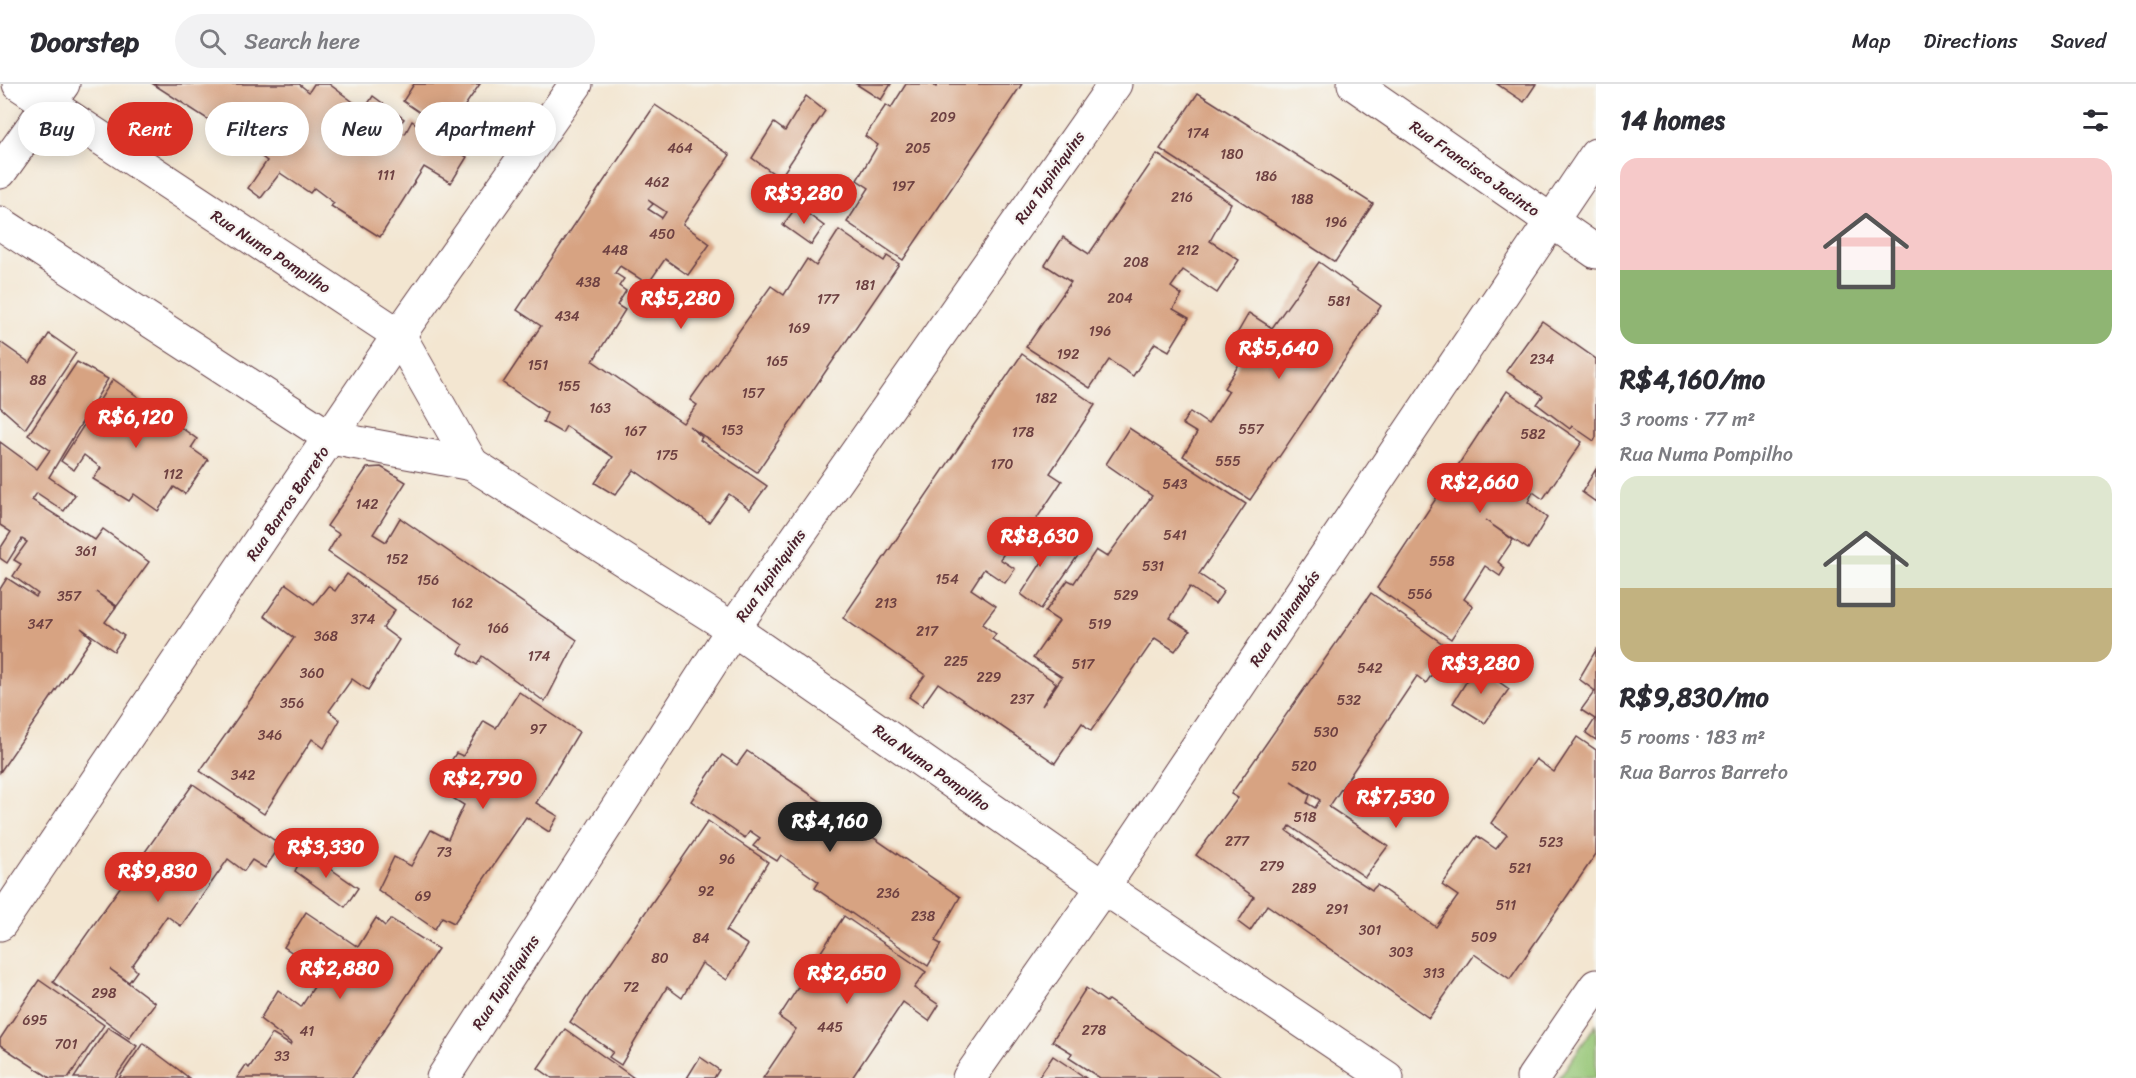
<!DOCTYPE html>
<html lang="en">
<head>
<meta charset="utf-8">
<style>
	body { margin:0; font-family:Sriracha,sans-serif; background:#f2f2f3; color:#2b2b33; height:100vh; display:flex; flex-direction:column; font-size:22px; white-space:nowrap }
	* { box-sizing:border-box; margin:0 }
	p { font-size:20px; color:#7c7c81 }
	.icon { flex:none; width:33px; height:33px; fill:none; stroke:currentColor; stroke-width:2; stroke-linecap:round; stroke-linejoin:round }
	.map { position:relative; flex:1; overflow:hidden }
	.sheet { display:flex; flex-direction:column; background:#fff; width:540px }
	.sheet>* { flex:none }
	.top-card { position:absolute; left:18px; top:18px; width:570px; height:54px; display:flex; gap:12px }
	.price { position:absolute; translate:-50% -51px; padding:0 14px; border-radius:21px; background:#d93025; color:#fff; font-size:20px; line-height:39px; filter:drop-shadow(0 2px 3px #0008) }
	.price::after { content:''; position:absolute; left:50%; top:36px; width:18px; height:14px; margin-left:-9px; background:inherit; clip-path:polygon(0 0,100% 0,50% 100%) }
	.price.on { background:#222; color:#fff }
	ul { padding:0; list-style:none }
	li { display:grid; align-content:center; gap:12px; height:318px; padding:0 24px }
	li span { display:grid; place-items:center; height:186px; border-radius:18px; color:#555 }
	li>.icon { margin-inline-start:auto }
	span .icon { width:108px; height:108px; fill:#fffc; stroke-width:1 }
	li b { font-size:26px }
	h2 { display:flex; justify-content:space-between; align-items:center; height:72px; padding:0 24px; font-size:26px }
	.pill { padding:0 21px; border-radius:27px; background:#fff; box-shadow:0 3px 15px #0003; font-size:21px; line-height:54px }
	.pill.on { background:#d93025; color:#fff }
	header { display:flex; align-items:center; gap:36px; box-sizing:border-box; height:84px; padding:0 30px; background:#fff; border-bottom:2px solid #e1e1e2 }
	header strong { font-size:28px }
	nav { display:flex; gap:33px; margin-inline-start:auto; font-size:21px }
	.search { width:420px; height:54px; background:#f2f2f3; display:flex; align-items:center; gap:15px; box-sizing:border-box; padding:0 21px; border-radius:33px; color:#7c7c81; font-size:22px }
	main { display:flex; flex:1; min-height:0 }
	.map>svg:first-child { display:block }
</style>
</head>
<body>
<header>
<strong>Doorstep</strong>
<div class="search"><svg class="icon" aria-label="search" viewBox="0 0 24 24"><circle cx="10" cy="10" r="6"/><path d="M15 15l6 6"/></svg>Search here</div>
<nav><a>Map</a><a>Directions</a><a>Saved</a></nav>
</header>
<main>
<div class="map">
<svg width="1596" height="994" viewBox="0 0 1596 994">
	<rect width="100%" height="100%" fill="#f6f6f2"/>
	<filter id="ink" filterUnits="userSpaceOnUse"><feTurbulence type="fractalNoise" baseFrequency=".0167" numOctaves="2"/><feDisplacementMap in="SourceGraphic" scale="12" xChannelSelector="R" yChannelSelector="G"/><feConvolveMatrix kernelMatrix="1 2 1 2 8 2 1 2 1" color-interpolation-filters="sRGB"/></filter>
	<filter id="wash" filterUnits="userSpaceOnUse"><feTurbulence type="fractalNoise" baseFrequency=".008" numOctaves="4" result="noise"/><feDisplacementMap in="SourceGraphic" scale="24" xChannelSelector="R" yChannelSelector="G"/><feGaussianBlur stdDeviation="1.35" result="paint"/><feColorMatrix in="noise" values="0 0 0 0 0 0 0 0 0 0 0 0 0 0 0 0 0 1.4 0 .05"/><feComposite in="paint" operator="in"/></filter>
	<g filter="url(#wash)">
		<rect width="100%" height="100%" fill="#f3e6d1"/>
		<polygon fill="#96c676" stroke="#707250" stroke-width="1.5" points="1596,940 1596,994 1559,994"/>
		<g id="blocks">
			<g fill="#d7a382" fill-rule="evenodd">
				<polygon points="153,0 299,0 309,8 314,0 329,0 364,26 373,12 404,35 397,44 405,50 412,37 434,51 441,43 403,17 414,0 480,0 441,56 467,73 451,99 424,83 380,153 331,122 334,119 314,104 310,109 280,89 261,114 248,104 267,77 234,52"/>
				<polygon points="856,0 891,0 881,16"/>
				<polygon points="906,0 931,0 936,3 938,0 1022,0 903,176 847,138 869,104 857,96 878,61 865,52 886,21 891,24"/>
				<polygon points="1497,0 1536,0 1524,18"/>
				<polygon points="1198,9 1373,120 1335,178 1160,65"/>
				<polygon points="806,12 825,27 780,94 752,74 774,39 785,47"/>
				<path d="M655,21l75,50 -47,69 27,20 -22,31 -23,-16 -17,25 -28,-18 -5,7 9,6 -5,7 7,5 -9,14 8,5 -32,51 90,62 14,-18 -7,-5 81,-114 13,9 23,-36 9,7 23,-36 45,31 3,-5 12,8 -142,208 -68,-46 13,11 -2,3 67,46 -17,23 -21,-15 -20,28 -75,-52 -19,25 -20,-12 18,-26 -47,-31 -4,7 -19,-11 4,-9 -44,-30 38,-57 -24,-16zM648,116l18,12 -4,6 -14,-9 5,-5z"/>
				<polygon points="1157,70 1231,119 1210,157 1239,176 1217,209 1183,186 1171,203 1182,211 1173,225 1189,234 1169,267 1155,259 1133,292 1109,276 1090,304 1026,263 1071,198 1045,181 1063,153 1089,170"/>
				<polygon points="797,122 824,142 811,161 783,141"/>
				<polygon points="1319,178 1381,222 1250,416 1183,372 1197,349 1182,340 1190,328 1208,340 1229,307 1224,304 1245,271 1230,262 1249,229 1272,244"/>
				<polygon points="1542,237 1596,275 1596,353 1594,357 1572,342 1570,345 1537,320 1543,312 1506,287"/>
				<polygon points="49,250 76,269 25,345 0,323 0,258 30,279"/>
				<polygon points="1022,270 1095,321 1050,389 1062,397 1019,461 1013,457 1000,475 1015,485 1005,499 984,485 971,505 996,522 982,540 996,550 992,555 1056,599 1042,622 1062,593 1033,574 1059,537 1045,528 1068,496 1074,499 1096,466 1107,473 1152,412 1106,380 1129,344 1246,420 1199,490 1224,507 1215,520 1190,503 1170,534 1190,547 1175,567 1155,554 1091,647 1082,639 1055,679 938,599 922,622 909,613 925,591 843,534"/>
				<polygon points="77,278 108,295 49,393 75,411 64,427 37,409 32,416 95,456 103,445 149,478 117,522 96,508 116,523 105,538 124,552 114,567 81,544 92,554 0,688 0,505 7,494 36,513 38,510 13,492 21,480 14,476 27,458 22,455 7,479 0,474 0,465 11,448 0,441 0,358 37,385 50,366 28,351"/>
				<polygon points="113,295 197,355 191,364 208,376 185,410 174,403 158,427 134,410 129,417 93,395 101,384 84,371 74,386 61,377"/>
				<polygon points="1507,307 1582,358 1543,415 1533,408 1528,418 1547,434 1528,465 1485,436 1513,456 1498,478 1505,484 1500,492 1485,482 1464,515 1473,522 1451,555 1377,504"/>
				<polygon points="381,383 406,398 373,450 386,458 400,434 577,556 545,618 482,572 477,581 459,569 463,561 328,468 339,450 327,442 367,384"/>
				<polygon points="1596,385 1596,418 1582,408"/>
				<polygon points="1064,444 1086,460 1041,525 1021,510"/>
				<polygon points="347,490 395,526 383,544 399,556 368,606 352,595 329,627 340,636 324,664 312,655 264,730 200,687 294,554 264,532 286,500 314,520 328,502 335,507"/>
				<path d="M1371,509l79,56 -24,34 -9,-7 -88,131 59,39 -23,31 -75,-51 -3,5 54,39 31,20 5,-5 59,42 22,-31 -16,-11 35,-49 19,13 11,-14 -16,-12 45,-64 18,13 23,-35 19,13v104l-86,125 -36,-25 -45,64 -162,-113 -17,26 -12,-9 16,-25 -58,-42 42,-57 -7,-4zM1291,697l29,19 -5,8 -8,-5 3,-8z"/>
				<polygon points="1596,566 1596,656 1586,649 1595,635 1581,626 1595,607 1579,595"/>
				<polygon points="1476,582 1509,605 1485,639 1453,619"/>
				<polygon points="519,608 579,648 536,719 558,732 549,748 526,733 454,839 442,833 435,845 378,806 394,773 411,782 431,746 448,755 464,721 435,703 456,669 463,672 484,637 496,644"/>
				<polygon points="747,667 960,813 935,857 941,860 928,882 815,804 819,798 792,779 781,771 777,777 753,762 760,754 750,747 745,754 691,717 722,671 737,681"/>
				<polygon points="193,700 281,761 265,784 252,776 244,787 228,775 181,842 167,832 132,882 137,887 129,898 110,885 155,919 129,954 53,898"/>
				<polygon points="708,737 768,778 726,847 748,861 727,896 702,879 682,914 667,903 621,981 609,973 613,968 570,938"/>
				<polygon points="305,767 358,804 345,823 295,787"/>
				<polygon points="306,828 358,863 376,834 385,842 391,835 438,865 352,994 237,994 246,981 249,984 272,950 290,961 291,959 260,935 278,906 301,923 323,889 284,863"/>
				<polygon points="844,832 926,888 914,904 939,921 929,937 903,918 852,994 763,994 796,945 779,933"/>
				<polygon points="39,896 104,941 68,994 50,994 0,961 0,955"/>
				<polygon points="1086,904 1106,918 1108,916 1221,994 1100,994 1069,974 1072,969 1052,957"/>
				<polygon points="108,943 137,962 115,994 74,994"/>
				<polygon points="565,945 634,994 552,994 538,984"/>
				<polygon points="143,959 179,986 189,994 119,994"/>
				<polygon points="1053,972 1086,994 1038,994"/>
				<polygon points="700,973 719,986 714,994 687,994"/>
			</g>
		</g>
	</g>
	<g filter="url(#ink)">
		<use href="#blocks" fill-opacity="0" stroke="#633d44" stroke-width="1.5"/>
		<g fill="none" stroke-linecap="round" stroke-linejoin="round">
			<defs>
				<g id="minor">
					<polyline points="19,0 399,251 472,380"/>
					<polyline points="1354,0 1596,168"/>
					<polyline points="0,88 63,0"/>
					<polyline points="0,139 331,354 472,380 733,545 1103,803 1387,994"/>
					<polyline points="0,840 399,251 576,0"/>
					<polyline points="443,994 733,545 1115,0"/>
					<polyline points="969,994 1103,803 1596,71"/>
					<polyline points="1533,994 1596,902"/>
				</g>
			</defs>
			<use href="#minor" stroke="#633d44" stroke-width="35"/>
			<use href="#minor" stroke="#fff" stroke-width="33"/>
		</g>
	</g>
	<g text-anchor="middle" stroke-width="4.5" stroke-linejoin="round" paint-order="stroke">
		<g font-size="14" fill="#6d4041">
			<text x="943" y="38">209</text>
			<text x="1198" y="54">174</text>
			<text x="680" y="69">464</text>
			<text x="918" y="69">205</text>
			<text x="1232" y="75">180</text>
			<text x="386" y="96">111</text>
			<text x="1266" y="97">186</text>
			<text x="657" y="103">462</text>
			<text x="903" y="107">197</text>
			<text x="1182" y="118">216</text>
			<text x="1302" y="120">188</text>
			<text x="1336" y="143">196</text>
			<text x="662" y="155">450</text>
			<text x="615" y="171">448</text>
			<text x="1188" y="171">212</text>
			<text x="1136" y="183">208</text>
			<text x="588" y="203">438</text>
			<text x="865" y="206">181</text>
			<text x="1120" y="219">204</text>
			<text x="828" y="220">177</text>
			<text x="1339" y="222">581</text>
			<text x="567" y="237">434</text>
			<text x="799" y="249">169</text>
			<text x="1100" y="252">196</text>
			<text x="1068" y="275">192</text>
			<text x="1542" y="280">234</text>
			<text x="777" y="282">165</text>
			<text x="538" y="286">151</text>
			<text x="38" y="301">88</text>
			<text x="569" y="307">155</text>
			<text x="753" y="314">157</text>
			<text x="1046" y="319">182</text>
			<text x="600" y="329">163</text>
			<text x="1251" y="350">557</text>
			<text x="732" y="351">153</text>
			<text x="635" y="352">167</text>
			<text x="1023" y="353">178</text>
			<text x="1533" y="355">582</text>
			<text x="667" y="376">175</text>
			<text x="1228" y="382">555</text>
			<text x="1002" y="385">170</text>
			<text x="173" y="395">112</text>
			<text x="1175" y="405">543</text>
			<text x="367" y="425">142</text>
			<text x="1175" y="456">541</text>
			<text x="86" y="472">361</text>
			<text x="397" y="480">152</text>
			<text x="1442" y="482">558</text>
			<text x="1153" y="487">531</text>
			<text x="947" y="500">154</text>
			<text x="428" y="501">156</text>
			<text x="1420" y="515">556</text>
			<text x="1126" y="516">529</text>
			<text x="69" y="517">357</text>
			<text x="462" y="524">162</text>
			<text x="886" y="524">213</text>
			<text x="363" y="540">374</text>
			<text x="40" y="545">347</text>
			<text x="1100" y="545">519</text>
			<text x="498" y="549">166</text>
			<text x="927" y="552">217</text>
			<text x="326" y="557">368</text>
			<text x="539" y="577">174</text>
			<text x="956" y="582">225</text>
			<text x="1083" y="585">517</text>
			<text x="1370" y="589">542</text>
			<text x="312" y="594">360</text>
			<text x="989" y="598">229</text>
			<text x="1022" y="620">237</text>
			<text x="1349" y="621">532</text>
			<text x="292" y="624">356</text>
			<text x="538" y="650">97</text>
			<text x="1326" y="653">530</text>
			<text x="270" y="656">346</text>
			<text x="1304" y="687">520</text>
			<text x="243" y="696">342</text>
			<text x="1305" y="738">518</text>
			<text x="1237" y="762">277</text>
			<text x="1551" y="763">523</text>
			<text x="444" y="773">73</text>
			<text x="727" y="780">96</text>
			<text x="1272" y="787">279</text>
			<text x="1520" y="789">521</text>
			<text x="1304" y="809">289</text>
			<text x="706" y="812">92</text>
			<text x="888" y="814">236</text>
			<text x="423" y="817">69</text>
			<text x="1506" y="826">511</text>
			<text x="1337" y="830">291</text>
			<text x="923" y="837">238</text>
			<text x="1370" y="851">301</text>
			<text x="1484" y="858">509</text>
			<text x="701" y="859">84</text>
			<text x="1401" y="873">303</text>
			<text x="660" y="879">80</text>
			<text x="1434" y="894">313</text>
			<text x="631" y="908">72</text>
			<text x="104" y="914">298</text>
			<text x="35" y="941">695</text>
			<text x="830" y="948">445</text>
			<text x="1094" y="951">278</text>
			<text x="307" y="952">41</text>
			<text x="66" y="965">701</text>
			<text x="282" y="977">33</text>
		</g>
		<g font-size="16" fill="#4a1f2b" stroke="#f6f6f2">
			<text transform="translate(1475 84) rotate(35)" y="6">Rua Francisco Jacinto</text>
			<text transform="translate(1049 93) rotate(-55)" y="6">Rua Tupiniquins</text>
			<text transform="translate(271 167) rotate(33)" y="6">Rua Numa Pompilho</text>
			<text transform="translate(287 419) rotate(-56)" y="6">Rua Barros Barreto</text>
			<text transform="translate(770 491) rotate(-55)" y="6">Rua Tupiniquins</text>
			<text transform="translate(1284 534) rotate(-56)" y="6">Rua Tupinambás</text>
			<text transform="translate(932 683) rotate(35)" y="6">Rua Numa Pompilho</text>
			<text transform="translate(505 898) rotate(-57)" y="6">Rua Tupiniquins</text>
		</g>
	</g>
</svg>
<b class="price" style="left:804px;top:141px">R$3,280</b>
<b class="price" style="left:681px;top:246px">R$5,280</b>
<b class="price" style="left:1279px;top:296px">R$5,640</b>
<b class="price" style="left:136px;top:365px">R$6,120</b>
<b class="price" style="left:1480px;top:430px">R$2,660</b>
<b class="price" style="left:1040px;top:484px">R$8,630</b>
<b class="price" style="left:1481px;top:611px">R$3,280</b>
<b class="price" style="left:483px;top:726px">R$2,790</b>
<b class="price" style="left:1396px;top:745px">R$7,530</b>
<b class="price on" style="left:830px;top:769px">R$4,160</b>
<b class="price" style="left:326px;top:795px">R$3,330</b>
<b class="price" style="left:158px;top:819px">R$9,830</b>
<b class="price" style="left:340px;top:916px">R$2,880</b>
<b class="price" style="left:847px;top:921px">R$2,650</b>
<div class="top-card">
<a class="pill">Buy</a>
<a class="pill on">Rent</a>
<a class="pill">Filters</a>
<a class="pill">New</a>
<a class="pill">Apartment</a>
</div>
</div>
<section class="sheet">
<h2>14 homes<svg class="icon" aria-label="filters" viewBox="0 0 24 24"><path d="M4 7h16M4 17h16"/><circle cx="9" cy="7" r="2"/><circle cx="15" cy="17" r="2"/></svg></h2>
<ul>
<li><span style="background:linear-gradient(#f6c9c9 60%,#8fb573 0)"><svg class="icon" aria-label="home" viewBox="0 0 24 24"><path d="M3 11l9-7 9 7M6 9v11h12V9"/></svg></span><div><b>R$4,160/mo</b><p>3 rooms · 77 m²</p><p>Rua Numa Pompilho</p></div></li>
<li><span style="background:linear-gradient(#dfe7d0 60%,#c2b280 0)"><svg class="icon" aria-label="home" viewBox="0 0 24 24"><path d="M3 11l9-7 9 7M6 9v11h12V9"/></svg></span><div><b>R$9,830/mo</b><p>5 rooms · 183 m²</p><p>Rua Barros Barreto</p></div></li>
</ul>
</section>
</main>
</body>
</html>
